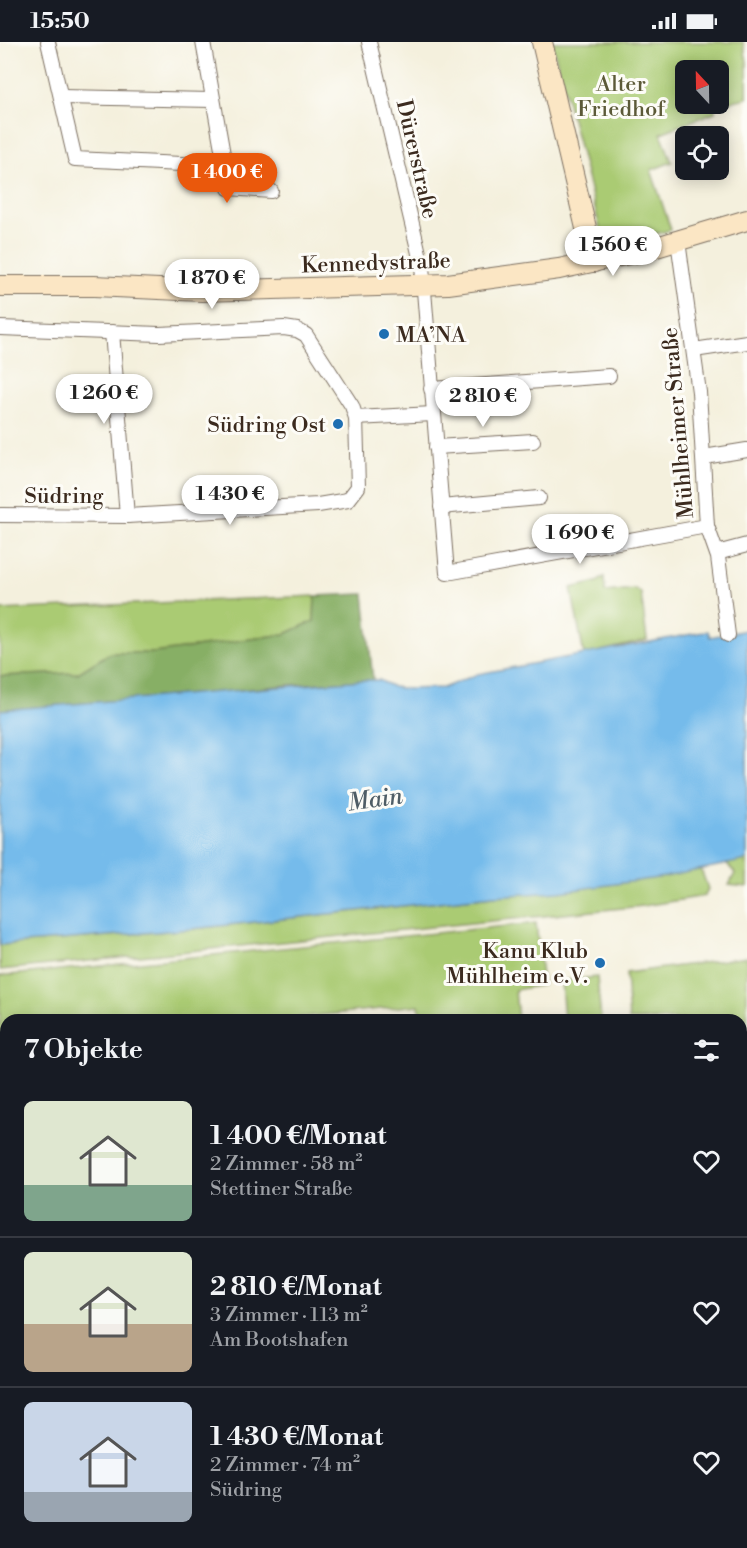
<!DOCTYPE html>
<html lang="de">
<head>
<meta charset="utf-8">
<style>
	body { margin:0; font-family:"Libre Bodoni",serif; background:#242831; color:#f1f3f6; height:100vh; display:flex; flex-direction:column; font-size:22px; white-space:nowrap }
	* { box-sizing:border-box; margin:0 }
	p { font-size:20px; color:#9ea1a6 }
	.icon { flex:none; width:33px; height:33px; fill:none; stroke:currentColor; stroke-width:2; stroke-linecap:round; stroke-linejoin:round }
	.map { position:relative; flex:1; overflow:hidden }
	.side { position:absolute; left:0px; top:972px; width:747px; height:534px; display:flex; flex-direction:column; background:#171b24; border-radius:18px 18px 0 0; box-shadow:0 3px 15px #0003 }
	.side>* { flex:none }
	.needle { width:39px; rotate:338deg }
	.controls { position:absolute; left:675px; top:18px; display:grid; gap:12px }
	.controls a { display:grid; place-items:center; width:54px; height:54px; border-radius:9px; background:#171b24; box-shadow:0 3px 15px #0003; font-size:30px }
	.price { position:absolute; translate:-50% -51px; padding:0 14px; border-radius:21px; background:#fff; color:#222; font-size:20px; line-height:39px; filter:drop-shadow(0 2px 3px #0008) }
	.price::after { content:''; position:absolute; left:50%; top:36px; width:18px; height:14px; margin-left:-9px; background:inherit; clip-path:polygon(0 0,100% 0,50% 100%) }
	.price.active { background:#ea580c; color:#fff }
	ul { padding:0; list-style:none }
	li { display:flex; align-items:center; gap:18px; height:150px; padding:0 24px }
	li+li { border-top:2px solid #363941 }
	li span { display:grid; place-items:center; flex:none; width:168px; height:120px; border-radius:9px; color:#555 }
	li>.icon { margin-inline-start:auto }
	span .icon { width:72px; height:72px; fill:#fffc; stroke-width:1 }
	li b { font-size:26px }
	h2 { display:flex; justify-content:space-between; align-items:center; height:72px; padding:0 24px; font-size:26px }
	.status { display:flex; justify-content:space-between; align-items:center; height:42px; padding:0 30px; background:#171b24; direction:ltr }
	.status svg { height:16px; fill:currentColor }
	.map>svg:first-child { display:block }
</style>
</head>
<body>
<div class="status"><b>15:50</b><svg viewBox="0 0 49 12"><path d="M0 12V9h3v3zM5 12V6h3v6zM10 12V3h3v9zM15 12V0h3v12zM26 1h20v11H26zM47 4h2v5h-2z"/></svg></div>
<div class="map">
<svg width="747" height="1506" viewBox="0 0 747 1506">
	<rect width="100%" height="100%" fill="#fdfcf7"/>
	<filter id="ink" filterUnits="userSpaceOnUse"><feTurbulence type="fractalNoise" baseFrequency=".0167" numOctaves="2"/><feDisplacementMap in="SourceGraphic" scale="12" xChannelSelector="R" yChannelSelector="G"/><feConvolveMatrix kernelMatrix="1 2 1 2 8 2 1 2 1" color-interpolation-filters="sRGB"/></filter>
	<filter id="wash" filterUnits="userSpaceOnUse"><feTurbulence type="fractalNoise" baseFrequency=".008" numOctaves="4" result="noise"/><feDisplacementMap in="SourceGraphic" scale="24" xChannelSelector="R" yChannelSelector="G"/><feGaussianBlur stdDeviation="1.35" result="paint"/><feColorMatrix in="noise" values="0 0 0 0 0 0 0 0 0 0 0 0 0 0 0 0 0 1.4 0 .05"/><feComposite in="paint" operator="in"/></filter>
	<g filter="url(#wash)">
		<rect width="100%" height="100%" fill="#f4f0dd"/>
		<g fill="#aacb73" stroke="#727a48" stroke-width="1.5" fill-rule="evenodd">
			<path d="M552,0h191l4,20v36l-33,7 1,7 -54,21 11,29 -21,8 20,60 -61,15 -9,-13zM686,28h32v34h-32z"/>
			<polygon points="604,535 605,550 635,547 641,551 647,598 584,613 571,546 597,540"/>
			<polygon points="315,554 314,579 285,592 154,611 110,611 78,631 0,634 0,568"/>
			<polygon points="747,818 747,845 729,843 735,831 726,821"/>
			<polygon points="701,827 708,847 705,854 643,864 0,928 0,903 192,887 493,854 608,843"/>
			<polygon points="536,881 543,943 515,948 518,978 421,978 419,963 275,978 6,978 6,1001 0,1002 0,934"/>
			<polygon points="747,915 747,1237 741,1237 741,978 629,978 626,931"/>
			<polygon points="597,935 601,978 564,978 561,939"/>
		</g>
		<g fill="#87af65" stroke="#616c42" stroke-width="1.5">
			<polygon points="364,552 373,638 288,643 223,650 0,668 0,634 78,631 110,611 154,611 285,592 314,579 315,554"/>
			<polygon points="0,1323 6,1324 6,1451 0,1444"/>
			<polygon points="49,1500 114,1500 118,1506 54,1506"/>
		</g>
		<polygon fill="#74bbeb" stroke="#587284" stroke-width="1.5" points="747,588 747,818 665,835 559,850 493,854 192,887 0,903 0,668 363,638 379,638 393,645 408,647 443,646 478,632 708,589 710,595"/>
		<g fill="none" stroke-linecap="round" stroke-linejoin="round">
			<g stroke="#74bbeb" stroke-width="4">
				<polyline points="0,1424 6,1434"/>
				<polyline points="61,1500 66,1506"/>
			</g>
		</g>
	</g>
	<g filter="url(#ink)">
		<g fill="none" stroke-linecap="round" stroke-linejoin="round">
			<defs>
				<g id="street">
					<polyline points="48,0 75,117 224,124"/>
					<polyline points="203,0 229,146 271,149"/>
					<polyline points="369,0 422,224 447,531 707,484"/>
					<polyline points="62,55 212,58"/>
					<polyline points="678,199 699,350 707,484 718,515 728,593"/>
					<polyline points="0,286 159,292 284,286 297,288 306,293 352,364 356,376 358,445 348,458 318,463 127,474 0,473"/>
					<polyline points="112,290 127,474"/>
					<polyline points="694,308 747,300"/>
					<polyline points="431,347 609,334"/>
					<polyline points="356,376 433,372"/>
					<polyline points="436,405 533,399"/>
					<polyline points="704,415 747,408"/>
					<polyline points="441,465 539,456"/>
					<polyline points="717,511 747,503"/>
					<polyline points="741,1321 747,1320"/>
					<polyline points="741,1441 747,1439"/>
					<polyline points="352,1506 364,1500"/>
				</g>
				<g id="secondary">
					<polyline points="542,0 594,220"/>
					<polyline points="0,244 94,244 202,249 448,242 559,227 643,209 747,178"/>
				</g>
			</defs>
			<use href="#street" stroke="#7c6f61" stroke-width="16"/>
			<use href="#secondary" stroke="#7c6f61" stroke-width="22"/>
			<use href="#street" stroke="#fff" stroke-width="14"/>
			<use href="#secondary" stroke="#fbe6c4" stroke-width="20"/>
		</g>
	</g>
	<g fill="#1f6fb2" stroke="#fdfcf7" stroke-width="2">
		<circle cx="384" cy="292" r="6"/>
		<circle cx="338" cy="382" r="6"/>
		<circle cx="600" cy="921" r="6"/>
	</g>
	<g text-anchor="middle" stroke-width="6" stroke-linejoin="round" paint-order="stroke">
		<g font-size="22" fill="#5c5a38" stroke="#fdfcf7">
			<text x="621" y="49">Alter<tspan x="621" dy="25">Friedhof</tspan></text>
		</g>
		<g font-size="22" fill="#3b2a1e" stroke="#fdfcf7">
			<text transform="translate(418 117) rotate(77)" y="8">Dürerstraße</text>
			<text transform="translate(376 220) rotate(-2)" y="8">Kennedystraße</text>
			<text transform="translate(677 381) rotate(-95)" y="8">Mühlheimer Straße</text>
			<text x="64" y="461">Südring</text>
		</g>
		<g font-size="22" fill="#3b2a1e" stroke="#fdfcf7" text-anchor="end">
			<text x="396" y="300" text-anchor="start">MA’NA</text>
			<text x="326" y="390">Südring Ost</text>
			<text x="588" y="916">Kanu Klub<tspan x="588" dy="25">Mühlheim e.V.</tspan></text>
		</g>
		<g font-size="24" font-style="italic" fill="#4f5d66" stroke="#fdfcf7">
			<text transform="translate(375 757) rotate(-8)" y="8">Main</text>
		</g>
	</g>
</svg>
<div class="controls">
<a><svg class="needle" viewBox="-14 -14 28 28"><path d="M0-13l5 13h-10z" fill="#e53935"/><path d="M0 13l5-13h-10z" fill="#9ea1a6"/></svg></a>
<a><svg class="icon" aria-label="locate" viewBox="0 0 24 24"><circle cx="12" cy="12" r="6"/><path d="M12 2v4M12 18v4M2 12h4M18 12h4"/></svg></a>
</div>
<b class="price active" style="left:227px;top:162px">1 400 €</b>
<b class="price" style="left:613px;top:235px">1 560 €</b>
<b class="price" style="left:212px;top:268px">1 870 €</b>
<b class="price" style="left:104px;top:383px">1 260 €</b>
<b class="price" style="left:483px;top:386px">2 810 €</b>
<b class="price" style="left:230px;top:484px">1 430 €</b>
<b class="price" style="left:580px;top:523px">1 690 €</b>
<section class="side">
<h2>7 Objekte<svg class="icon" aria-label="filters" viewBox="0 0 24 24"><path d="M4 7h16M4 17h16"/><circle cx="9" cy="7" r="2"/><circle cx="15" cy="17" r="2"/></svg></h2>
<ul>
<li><span style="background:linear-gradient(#dfe7d0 70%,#7fa58c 0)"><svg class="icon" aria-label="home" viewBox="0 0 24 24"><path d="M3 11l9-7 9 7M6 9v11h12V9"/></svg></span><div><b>1 400 €/Monat</b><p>2 Zimmer · 58 m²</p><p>Stettiner Straße</p></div><svg class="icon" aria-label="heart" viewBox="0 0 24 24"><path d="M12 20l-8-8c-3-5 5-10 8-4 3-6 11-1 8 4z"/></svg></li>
<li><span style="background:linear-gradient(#dfe7d0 60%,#b9a48a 0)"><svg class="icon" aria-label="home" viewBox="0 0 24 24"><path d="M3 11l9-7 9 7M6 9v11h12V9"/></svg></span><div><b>2 810 €/Monat</b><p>3 Zimmer · 113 m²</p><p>Am Bootshafen</p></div><svg class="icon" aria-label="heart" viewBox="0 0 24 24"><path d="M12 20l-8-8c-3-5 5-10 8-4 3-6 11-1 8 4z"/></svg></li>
<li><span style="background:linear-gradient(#c9d6e8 75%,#9aa5b1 0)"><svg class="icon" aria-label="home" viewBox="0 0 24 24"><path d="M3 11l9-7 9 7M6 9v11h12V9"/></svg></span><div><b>1 430 €/Monat</b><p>2 Zimmer · 74 m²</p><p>Südring</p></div><svg class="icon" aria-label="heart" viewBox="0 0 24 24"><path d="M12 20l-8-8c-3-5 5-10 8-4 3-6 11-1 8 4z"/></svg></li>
</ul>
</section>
</div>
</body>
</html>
